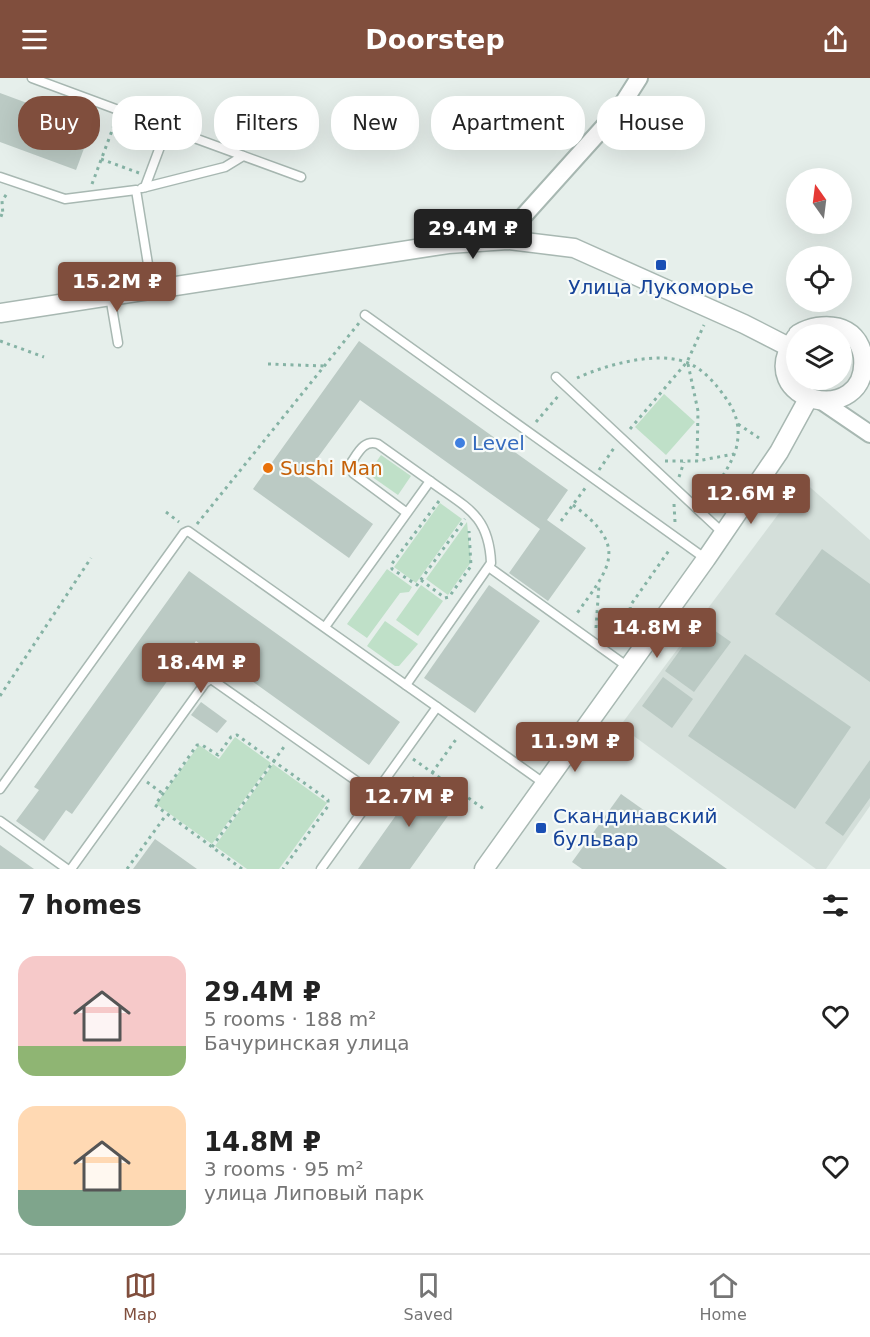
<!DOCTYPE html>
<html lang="en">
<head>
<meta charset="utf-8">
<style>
	body { margin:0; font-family:"DejaVu Sans",sans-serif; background:#f2f2f2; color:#222; height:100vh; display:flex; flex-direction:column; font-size:22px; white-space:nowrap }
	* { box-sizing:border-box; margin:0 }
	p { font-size:20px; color:#767676 }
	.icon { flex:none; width:33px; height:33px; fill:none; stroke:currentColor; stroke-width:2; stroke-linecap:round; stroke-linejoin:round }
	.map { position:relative; height:791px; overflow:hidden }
	.side { display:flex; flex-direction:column; background:#fff; flex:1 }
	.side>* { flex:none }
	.banner { position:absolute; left:18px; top:18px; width:834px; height:54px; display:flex; gap:12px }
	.needle { width:39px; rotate:346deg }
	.buttons { position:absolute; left:786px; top:90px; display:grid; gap:12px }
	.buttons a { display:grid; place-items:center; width:66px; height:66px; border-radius:50%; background:#fff; box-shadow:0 6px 24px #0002; font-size:30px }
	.price { position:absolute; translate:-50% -51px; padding:0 14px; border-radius:6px; background:#804e3d; color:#fff; font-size:20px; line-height:39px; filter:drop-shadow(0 2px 3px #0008) }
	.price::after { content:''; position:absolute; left:50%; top:36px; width:18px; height:14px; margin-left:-9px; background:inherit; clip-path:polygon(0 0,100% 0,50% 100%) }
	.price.current { background:#222; color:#fff }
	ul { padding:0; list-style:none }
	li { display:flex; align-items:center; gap:18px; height:150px; padding:0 18px }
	li span { display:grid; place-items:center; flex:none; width:168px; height:120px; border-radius:18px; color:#555 }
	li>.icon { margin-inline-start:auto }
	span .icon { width:72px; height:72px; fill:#fffc; stroke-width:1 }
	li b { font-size:26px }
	h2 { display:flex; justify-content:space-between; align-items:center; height:72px; padding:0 18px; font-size:26px }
	.chip { padding:0 21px; border-radius:24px; background:#fff; box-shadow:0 6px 24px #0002; font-size:21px; line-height:54px }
	.chip.current { background:#804e3d; color:#fff }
	header { display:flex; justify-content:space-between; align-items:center; height:78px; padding:0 18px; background:#804e3d; color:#fff; font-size:27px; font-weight:600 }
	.dock { display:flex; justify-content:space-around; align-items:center; height:84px; border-top:2px solid #e0e0e0; background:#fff; font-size:16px; color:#767676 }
	.dock a { display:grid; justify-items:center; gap:3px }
	.dock .current { color:#804e3d }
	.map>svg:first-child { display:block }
</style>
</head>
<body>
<header><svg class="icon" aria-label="menu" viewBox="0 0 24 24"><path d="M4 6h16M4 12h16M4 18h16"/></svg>Doorstep<svg class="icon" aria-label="share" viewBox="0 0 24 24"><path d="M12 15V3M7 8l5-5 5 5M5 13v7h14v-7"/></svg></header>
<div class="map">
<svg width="870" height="791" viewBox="0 0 870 791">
	<rect width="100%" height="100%" fill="#e6efeb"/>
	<polygon fill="#d4dfda" points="803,403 870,462 870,728 826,791 816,791 620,648"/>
	<g fill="#bfe0c8">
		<polygon points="664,316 695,344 666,377 635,349"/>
		<polygon points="381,377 411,398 398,417 368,396"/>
		<polygon points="440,425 462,441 416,505 394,489"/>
		<polygon points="467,444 471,484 448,517 426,501"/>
		<polygon points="387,491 412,509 409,514 400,515 367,560 347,546"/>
		<polygon points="421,507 443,523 418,558 396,542"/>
		<polygon points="385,543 418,566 399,588 395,588 367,568"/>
		<polygon points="235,659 271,685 212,766 156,726 199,667 219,681"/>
		<polygon points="273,686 327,725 279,791 247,791 215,768"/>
	</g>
	<g fill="#bbcac4">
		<polygon points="0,15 92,49 76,92 0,64"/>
		<polygon points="359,263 568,412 547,442 586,470 548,523 509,495 540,451 360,322 305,397 373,446 349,480 253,411"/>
		<polygon points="822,471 870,506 870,604 775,536"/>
		<polygon points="189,493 400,644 369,687 196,563 72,736 66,732 44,763 16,743 39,712 34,709"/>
		<polygon points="489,507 540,543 475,635 424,600"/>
		<polygon points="701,543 731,564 694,614 665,593"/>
		<polygon points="745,576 851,649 795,731 688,658"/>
		<polygon points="663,599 693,621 672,650 642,628"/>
		<polygon points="201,624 227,643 217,655 191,637"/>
		<polygon points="870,682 870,720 843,758 825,745"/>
		<polygon points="413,698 455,728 410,791 358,791 399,733 392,727"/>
		<polygon points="621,716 727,791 582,791 572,784"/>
		<polygon points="155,761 197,791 133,791"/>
		<polygon points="0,767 34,791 0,791"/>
	</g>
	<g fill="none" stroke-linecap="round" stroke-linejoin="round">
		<defs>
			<g id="service">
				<polyline points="32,0 167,50 145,109"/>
				<polyline points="167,50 301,99"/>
				<polyline points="0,99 65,121 136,112 152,211"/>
				<polyline points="142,110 225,89 243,78"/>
				<polyline points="110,218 118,265"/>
				<polyline points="365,237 706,481"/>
				<polyline points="556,299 723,455"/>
				<polyline points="490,490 628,589"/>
				<path d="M325,549l105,-146 -52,-37c-14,-5 -20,9 -27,19l2,10 54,40"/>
				<path d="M406,607l85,-122c-2,-49 -26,-56 -61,-82"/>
				<polyline points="0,711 184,455 188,453 437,629"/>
				<polyline points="0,743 67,791"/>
				<polyline points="71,791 205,605 211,601 375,716"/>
				<polyline points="321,791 437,629 545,706"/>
			</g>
			<g id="minor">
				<polyline points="508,162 520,142 618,33 639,0"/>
				<polyline points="823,324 870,356"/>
			</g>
			<g id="tertiary">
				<polyline points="0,235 448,166 508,162 574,170 744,246 789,269"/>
				<path d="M796,259c-48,67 74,92 67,20 -5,-34 -41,-37 -65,-23"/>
				<polyline points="484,791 706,481 779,374 808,321"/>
			</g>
		</defs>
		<use href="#service" stroke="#a8b8b2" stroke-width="11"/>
		<use href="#minor" stroke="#a8b8b2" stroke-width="20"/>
		<use href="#tertiary" stroke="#a8b8b2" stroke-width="21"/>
		<g stroke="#86b3a5" stroke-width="3" stroke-dasharray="3 4.5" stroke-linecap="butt">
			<polyline points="101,81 139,95"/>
			<polyline points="92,106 116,42"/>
			<polyline points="0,137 3,138 2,123 8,114"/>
			<polyline points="0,263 44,279"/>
			<polyline points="268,286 324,288"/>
			<polyline points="688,286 698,333 697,383"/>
			<path d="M577,300c28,-13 81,-28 111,-15 15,6 28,21 37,34 12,16 16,32 11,52 -6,19 -19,35 -30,51"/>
			<polyline points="536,344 559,317"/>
			<polyline points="738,346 759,360"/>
			<polyline points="630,351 687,284 704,247"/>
			<polyline points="665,383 697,383 734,376"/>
			<polyline points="599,392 614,370"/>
			<polyline points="679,399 684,384"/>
			<polyline points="439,423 391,487 392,491 417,507 465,441"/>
			<polyline points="674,426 675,444"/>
			<path d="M573,427c58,43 36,63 2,111"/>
			<polyline points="166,434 179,444"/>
			<polyline points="561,443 586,409"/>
			<polyline points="197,446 359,245"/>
			<polyline points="421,502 445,520 449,519 471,488 469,453"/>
			<polyline points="596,550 599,506"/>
			<path d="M607,560c7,-10 26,-15 23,-32l40,-57"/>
			<polyline points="0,618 91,480"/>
			<polyline points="413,681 484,731"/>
			<polyline points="432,695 457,660"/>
			<polyline points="147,704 162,715"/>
			<polyline points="212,769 286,666"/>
			<polyline points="127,791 166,737"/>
			<polyline points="242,791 155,727 197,667 202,667 218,677 231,659 237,657 328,722 328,728 283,791"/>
		</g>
		<use href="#service" stroke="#fff" stroke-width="8"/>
		<use href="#minor" stroke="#fff" stroke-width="16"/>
		<use href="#tertiary" stroke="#fff" stroke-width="18"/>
	</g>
	<g fill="#1a4fb4" stroke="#f7fbf9" stroke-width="2">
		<rect x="655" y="181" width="12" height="12" rx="3"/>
		<rect x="535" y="744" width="12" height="12" rx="3"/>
	</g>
	<circle fill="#3f7fe0" stroke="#f7fbf9" stroke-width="2" cx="460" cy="365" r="6"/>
	<circle fill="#e8710a" stroke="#f7fbf9" stroke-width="2" cx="268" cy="390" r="6"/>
	<g text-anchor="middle" stroke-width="4.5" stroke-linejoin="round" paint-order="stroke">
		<g font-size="20" fill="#164399" stroke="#f7fbf9">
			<text x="661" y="216">Улица Лукоморье</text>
			<text x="553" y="745" text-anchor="start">Скандинавский<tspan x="553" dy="23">бульвар</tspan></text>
		</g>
		<g font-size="20" fill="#366cbe" stroke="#f7fbf9" text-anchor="start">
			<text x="472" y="372">Level</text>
		</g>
		<g font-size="20" fill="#c56008" stroke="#f7fbf9" text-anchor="start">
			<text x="280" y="397">Sushi Man</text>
		</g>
	</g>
</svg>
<div class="buttons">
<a><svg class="needle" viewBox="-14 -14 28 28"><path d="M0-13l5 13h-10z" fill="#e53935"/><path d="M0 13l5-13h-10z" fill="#767676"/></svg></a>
<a><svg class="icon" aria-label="locate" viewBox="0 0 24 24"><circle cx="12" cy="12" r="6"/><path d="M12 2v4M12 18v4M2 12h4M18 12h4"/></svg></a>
<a><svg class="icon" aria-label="layers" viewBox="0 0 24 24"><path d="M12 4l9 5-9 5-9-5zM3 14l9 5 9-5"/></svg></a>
</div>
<b class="price current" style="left:473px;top:182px">29.4M ₽</b>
<b class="price" style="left:117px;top:235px">15.2M ₽</b>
<b class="price" style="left:751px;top:447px">12.6M ₽</b>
<b class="price" style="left:657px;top:581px">14.8M ₽</b>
<b class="price" style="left:201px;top:616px">18.4M ₽</b>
<b class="price" style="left:575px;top:695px">11.9M ₽</b>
<b class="price" style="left:409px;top:750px">12.7M ₽</b>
<div class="banner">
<a class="chip current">Buy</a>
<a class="chip">Rent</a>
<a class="chip">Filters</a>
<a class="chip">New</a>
<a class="chip">Apartment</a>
<a class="chip">House</a>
</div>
</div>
<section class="side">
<h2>7 homes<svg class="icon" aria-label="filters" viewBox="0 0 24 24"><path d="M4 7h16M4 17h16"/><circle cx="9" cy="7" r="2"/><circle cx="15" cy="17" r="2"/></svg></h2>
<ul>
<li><span style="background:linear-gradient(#f6c9c9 75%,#8fb573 0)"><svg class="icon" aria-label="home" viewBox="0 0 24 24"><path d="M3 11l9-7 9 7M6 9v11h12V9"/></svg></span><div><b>29.4M ₽</b><p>5 rooms · 188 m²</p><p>Бачуринская улица</p></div><svg class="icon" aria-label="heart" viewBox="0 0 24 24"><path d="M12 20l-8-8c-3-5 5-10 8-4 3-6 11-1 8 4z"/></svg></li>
<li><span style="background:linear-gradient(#ffd9b3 70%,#7fa58c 0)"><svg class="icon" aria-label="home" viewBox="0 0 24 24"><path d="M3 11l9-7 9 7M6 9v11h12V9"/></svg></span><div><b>14.8M ₽</b><p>3 rooms · 95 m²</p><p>улица Липовый парк</p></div><svg class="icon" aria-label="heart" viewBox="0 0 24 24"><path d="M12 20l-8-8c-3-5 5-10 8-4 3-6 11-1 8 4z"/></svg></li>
</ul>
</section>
<nav class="dock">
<a class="current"><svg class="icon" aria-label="map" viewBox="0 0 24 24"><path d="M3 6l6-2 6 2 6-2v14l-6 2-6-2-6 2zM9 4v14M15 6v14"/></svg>Map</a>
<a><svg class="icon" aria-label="saved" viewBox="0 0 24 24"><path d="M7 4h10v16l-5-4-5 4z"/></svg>Saved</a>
<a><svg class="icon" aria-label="home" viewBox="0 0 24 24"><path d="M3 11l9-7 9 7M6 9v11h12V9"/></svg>Home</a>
</nav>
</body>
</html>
